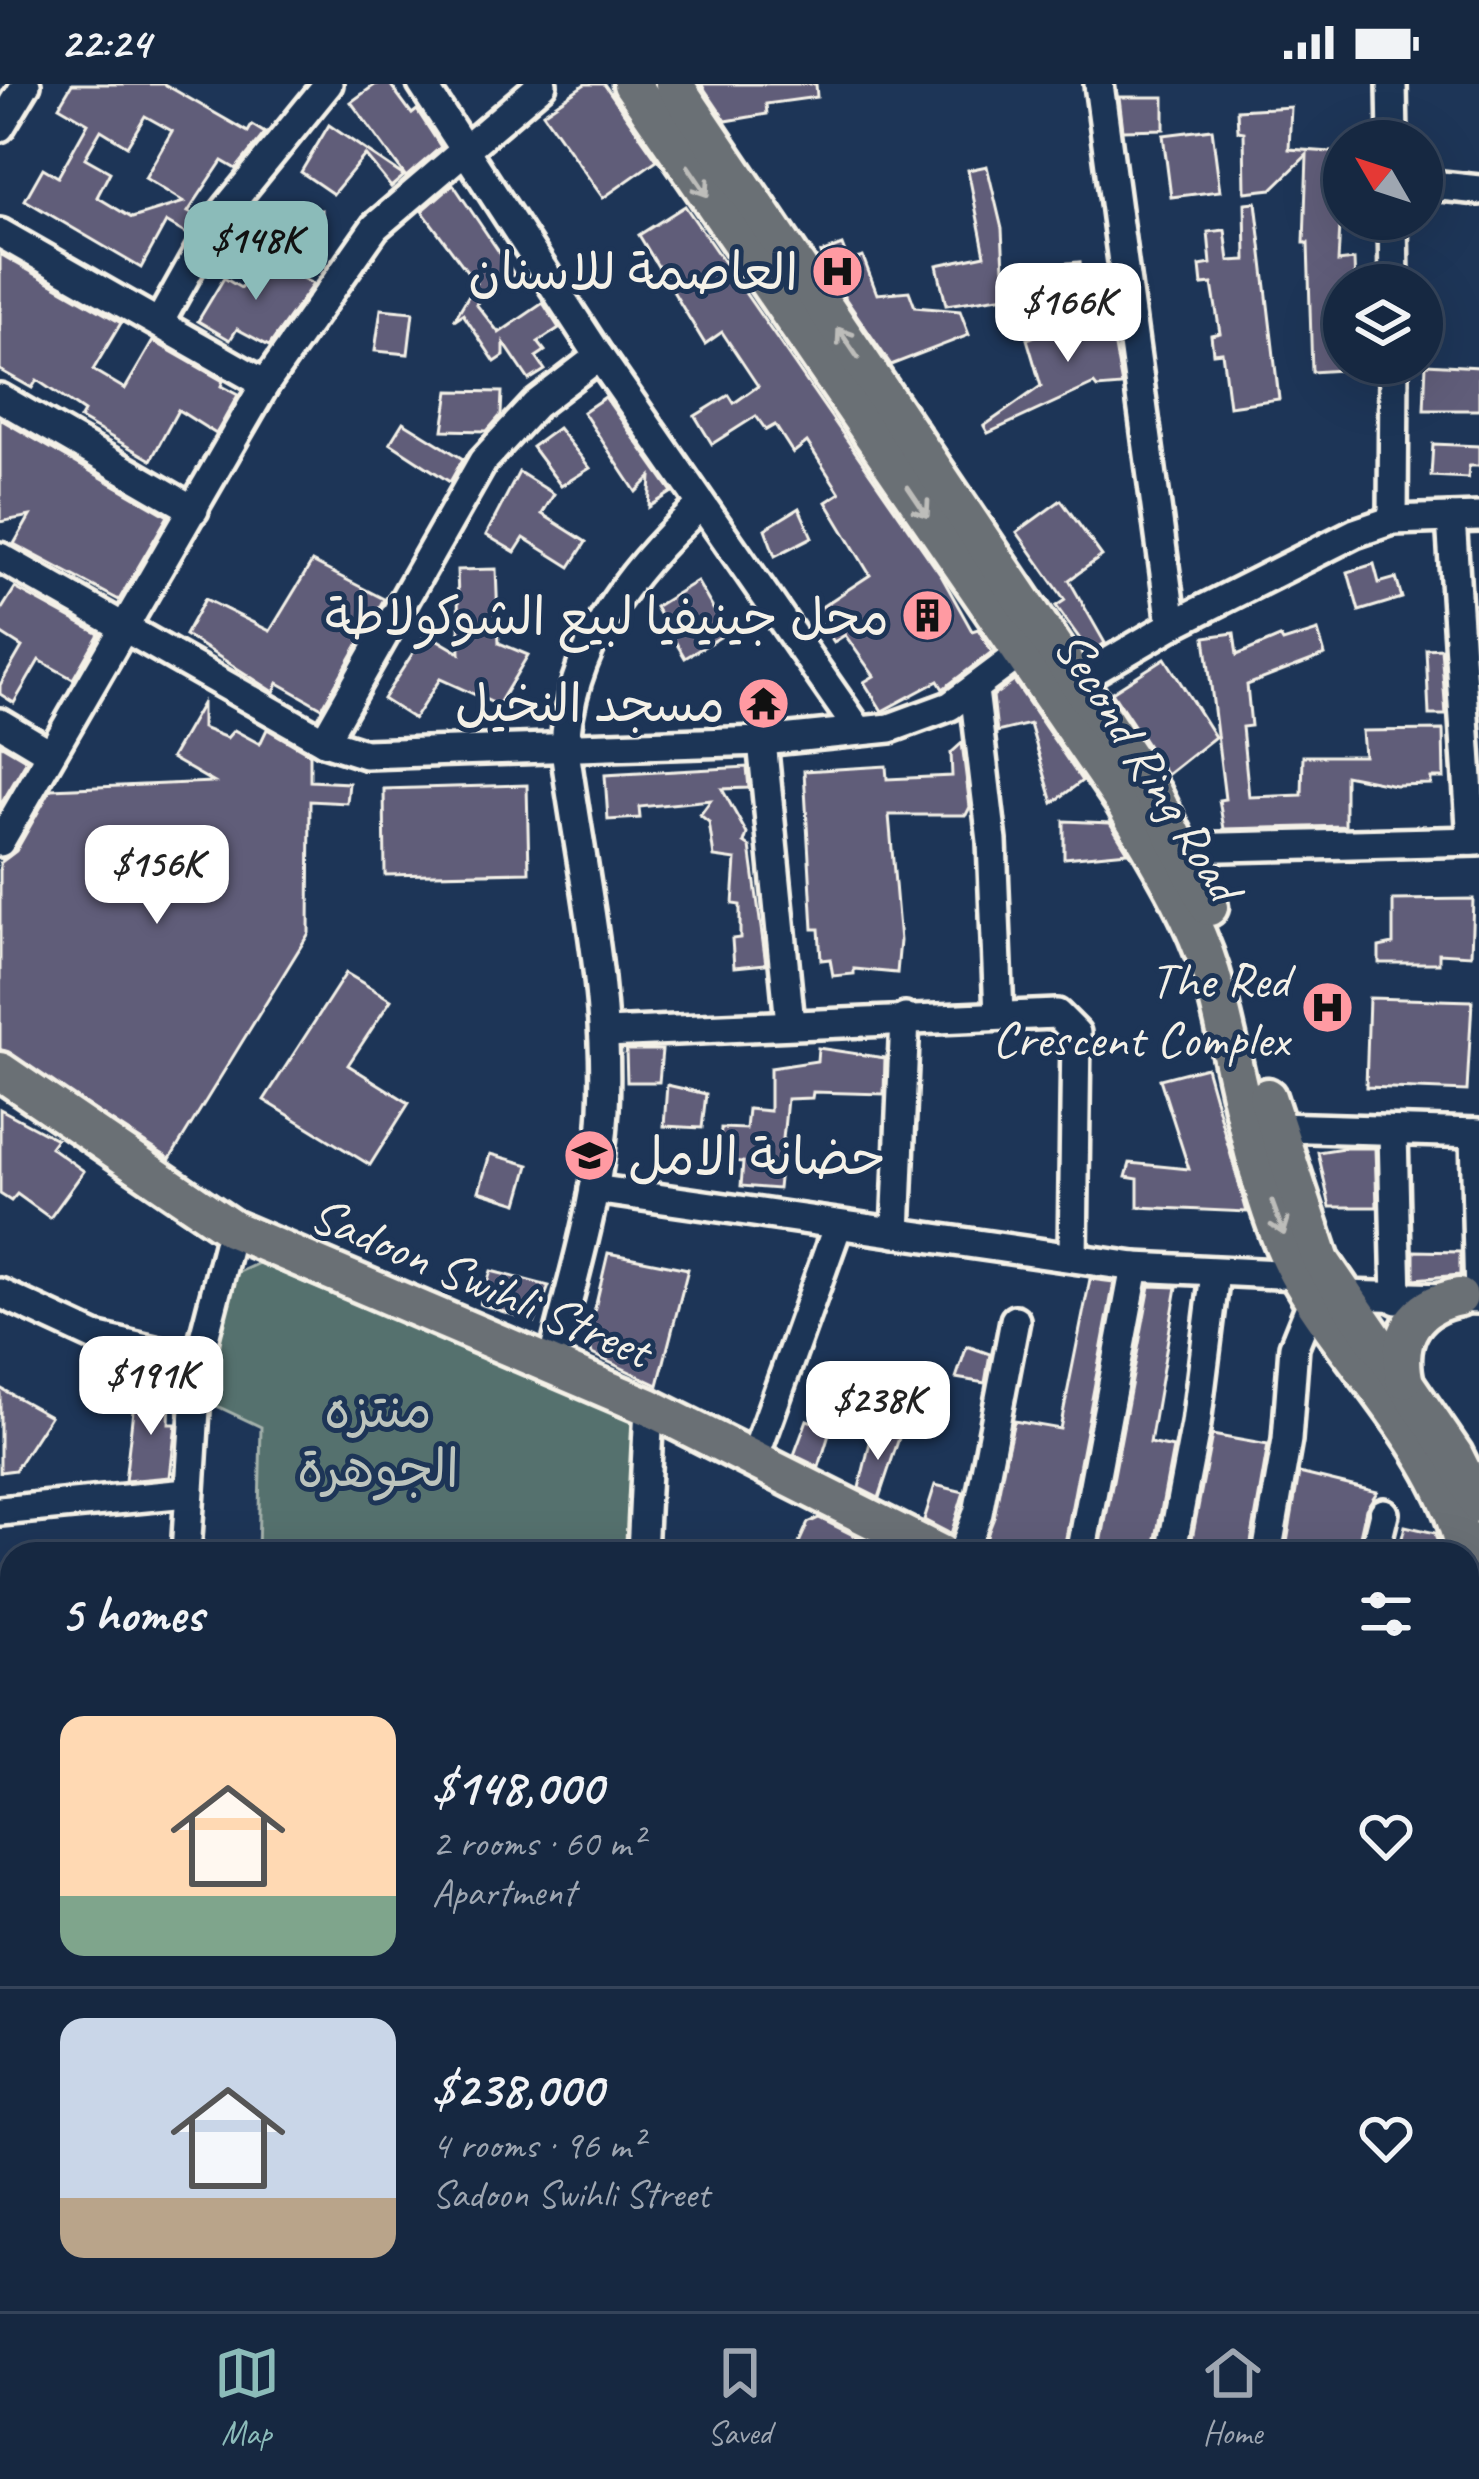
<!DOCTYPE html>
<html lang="en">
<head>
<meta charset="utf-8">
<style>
	body { margin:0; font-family:Caveat,"Playpen Sans Arabic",sans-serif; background:#23344c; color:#f1f3f6; height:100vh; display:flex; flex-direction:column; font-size:45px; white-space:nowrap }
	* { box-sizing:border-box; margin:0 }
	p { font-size:39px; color:#9ea6b1 }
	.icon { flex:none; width:66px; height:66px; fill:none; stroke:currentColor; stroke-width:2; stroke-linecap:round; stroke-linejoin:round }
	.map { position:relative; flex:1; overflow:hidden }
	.sheet { position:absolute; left:0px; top:1458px; width:1479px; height:771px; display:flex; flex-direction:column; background:#162841; border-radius:36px 36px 0 0; box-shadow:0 12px 48px #0002,0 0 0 3px #35445a }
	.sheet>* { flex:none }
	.needle { width:78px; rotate:309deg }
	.buttons { position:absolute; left:1323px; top:36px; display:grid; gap:24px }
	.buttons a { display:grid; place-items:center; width:120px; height:120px; border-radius:50%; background:#162841; box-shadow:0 12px 48px #0002,0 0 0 3px #35445a; font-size:60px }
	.price { position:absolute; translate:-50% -102px; padding:0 27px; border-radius:24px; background:#fff; color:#222; font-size:39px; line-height:78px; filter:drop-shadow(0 3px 6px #0008) }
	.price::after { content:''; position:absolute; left:50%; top:72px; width:36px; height:27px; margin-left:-18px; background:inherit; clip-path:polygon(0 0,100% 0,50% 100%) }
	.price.active { background:#8bbbb9; color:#111 }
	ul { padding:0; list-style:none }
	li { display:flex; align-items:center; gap:36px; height:300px; padding:0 60px }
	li+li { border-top:3px solid #35445a }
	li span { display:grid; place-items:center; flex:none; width:336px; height:240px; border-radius:24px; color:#555 }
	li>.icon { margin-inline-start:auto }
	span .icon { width:144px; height:144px; fill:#fffc; stroke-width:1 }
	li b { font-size:51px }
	h2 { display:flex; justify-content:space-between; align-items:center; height:144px; padding:0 60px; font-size:51px }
	.status { display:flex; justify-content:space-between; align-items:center; height:84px; padding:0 60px; background:#162841; direction:ltr }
	.status svg { height:33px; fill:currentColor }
	.tab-bar { display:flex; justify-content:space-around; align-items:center; height:168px; border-top:3px solid #35445a; background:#162841; font-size:33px; color:#9ea6b1 }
	.tab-bar a { display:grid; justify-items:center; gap:6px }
	.tab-bar .active { color:#8bbbb9 }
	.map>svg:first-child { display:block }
</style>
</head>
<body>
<div class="status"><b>22:24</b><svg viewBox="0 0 49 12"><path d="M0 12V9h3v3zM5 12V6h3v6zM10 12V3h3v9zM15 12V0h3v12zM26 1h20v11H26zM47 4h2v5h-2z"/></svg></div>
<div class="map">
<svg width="1479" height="2227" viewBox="0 0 1479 2227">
	<rect width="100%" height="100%" fill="#1d3557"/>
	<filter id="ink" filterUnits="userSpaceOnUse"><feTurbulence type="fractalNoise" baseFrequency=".00833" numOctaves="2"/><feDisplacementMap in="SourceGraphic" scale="24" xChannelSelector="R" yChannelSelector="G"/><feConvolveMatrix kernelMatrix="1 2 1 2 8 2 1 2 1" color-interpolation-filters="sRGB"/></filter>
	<g filter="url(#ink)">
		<path fill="#55716e" stroke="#a4b1ab" stroke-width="3" d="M259,1179c124,55 251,101 374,158l9,33 -6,100h-378l3,-127 -46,-22 11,-127z"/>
		<g fill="#615d79" stroke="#f4f1e8" stroke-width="3" fill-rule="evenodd">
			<path d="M72,0h92l84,48 4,-7 13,8 -29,36 -14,-8 -34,51 10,5 -10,18 -22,-13 -25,46 -116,-68 18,-32 15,9 30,-54 -29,-17zM145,32l27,15 -27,47 39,24 -52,16 -35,-21 13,-25 -25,-14 16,-28 26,16z"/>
			<polygon points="376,0 390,0 412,30 417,26 441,63 406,93 351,18"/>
			<polygon points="585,0 604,0 657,76 603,114 543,29"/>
			<polygon points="701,0 816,0 817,13 766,20 767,30 726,37"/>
			<polygon points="1119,13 1164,13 1164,45 1123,46"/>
			<polygon points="1291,23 1289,65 1344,69 1338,178 1354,176 1355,201 1344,201 1341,286 1312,288 1308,159 1304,159 1307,71 1272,105 1245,108 1244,48 1238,47 1237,26"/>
			<polygon points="329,41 367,67 404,92 391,103 365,71 333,110 301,88"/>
			<polygon points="1212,45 1220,107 1171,113 1163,51"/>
			<polygon points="987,82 1002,145 1004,185 1080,178 1083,214 1033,218 1033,208 946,221 937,181 985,171 968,86"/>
			<polygon points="453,100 514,190 476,220 499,249 543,219 559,244 538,258 545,267 536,273 545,286 529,296 504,259 504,272 495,278 463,230 454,236 476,199 422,127"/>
			<polygon points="1256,118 1279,315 1229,322 1222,268 1213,269 1211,251 1220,249 1212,200 1202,201 1200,182 1211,180 1208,148 1225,146 1229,177 1246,176 1245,119"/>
			<polygon points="685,122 942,493 972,547 978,545 992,568 943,605 938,597 882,627 864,598 874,592 845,551 834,558 814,528 870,491 826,418 840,409 807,358 793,369 775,341 766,346 756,332 712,360 695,332 729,311 734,319 758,302 722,248 705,260 639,151"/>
			<polygon points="322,126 324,181 287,182 286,127"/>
			<polygon points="842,161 848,177 863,173 877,210 909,207 915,223 960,227 969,251 891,281 828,189 821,169"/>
			<polygon points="0,170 121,239 93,286 125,305 153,257 223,297 221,302 238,311 216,350 178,326 151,376 80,335 84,328 37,296 32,304 0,286"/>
			<polygon points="260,172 313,200 269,262 237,245 230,256 198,237 224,194 241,204"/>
			<polygon points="381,225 413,228 408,270 375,267"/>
			<polygon points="1108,225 1122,302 1097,304 1094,300 988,349 984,342 1041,302 1027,255"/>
			<polygon points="1426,280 1479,283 1479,326 1424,326"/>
			<polygon points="449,307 502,308 501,331 487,347 443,346"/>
			<polygon points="605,313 672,408 649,423 651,393 636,408 583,328"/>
			<polygon points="0,335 168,432 119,516 14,460 30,432 0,438"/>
			<polygon points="403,338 463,375 450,398 390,359"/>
			<polygon points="558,344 590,384 561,402 532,363"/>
			<polygon points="1433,360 1479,362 1479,382 1469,382 1468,394 1431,392"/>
			<polygon points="519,388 554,410 542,430 586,458 570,483 524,454 515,468 486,451"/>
			<polygon points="1061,416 1102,472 1069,496 1105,559 1090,569 1056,522 1065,516 1017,448"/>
			<polygon points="799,424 812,453 775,472 765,445"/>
			<polygon points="312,478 384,515 322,624 278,599 274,608 185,551 205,515 270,547"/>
			<polygon points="1374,480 1379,499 1396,494 1402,514 1359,527 1348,488"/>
			<polygon points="496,485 499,559 528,571 498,621 440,595 414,635 383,615 426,549 460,569 457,486"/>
			<polygon points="697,497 727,549 685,574 655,523"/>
			<polygon points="15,504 99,550 73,595 39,576 14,619 0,610 0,601 22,563 0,549 0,528"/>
			<polygon points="1318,547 1325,571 1247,601 1251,642 1242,643 1249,713 1302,711 1303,672 1364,672 1362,647 1443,646 1444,694 1431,694 1431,700 1395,701 1345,691 1345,742 1224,745 1219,716 1225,715 1205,553 1234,549 1237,571 1280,553 1283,558"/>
			<polygon points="1441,564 1446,631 1429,631 1426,565"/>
			<polygon points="1165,574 1215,653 1167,691 1112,608"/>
			<polygon points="1014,597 1082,697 1053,719 1030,640 997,648 993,612"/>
			<polygon points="202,620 202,644 227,654 234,646 260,660 267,645 310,670 310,697 349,699 347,719 310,717 309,849 170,1075 0,965 0,779 16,767 51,705 213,698 171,674"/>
			<polygon points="962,659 970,723 966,731 889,731 900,857 897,889 854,885 854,890 833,892 830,875 821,876 819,845 813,845 804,687 886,682 887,695 952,692 951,669"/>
			<polygon points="0,660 27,676 0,722"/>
			<polygon points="747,683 749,704 722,705 747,750 744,759 750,763 766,880 734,883 732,855 740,854 740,821 733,820 736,776 714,773 709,738 700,731 711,716 639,723 640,734 608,736 605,691"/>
			<polygon points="527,701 529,788 385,791 384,705"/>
			<polygon points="1064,737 1110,739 1128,768 1064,774"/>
			<polygon points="1473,815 1471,871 1439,869 1439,879 1379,879 1379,863 1393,860 1393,816"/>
			<polygon points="346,889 391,916 348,981 409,1019 370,1081 264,1016"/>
			<polygon points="1369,914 1472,917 1467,1007 1366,1003"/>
			<polygon points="818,964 885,974 884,1010 813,1008 812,1014 787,1015 778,1105 741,1102 743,1078 719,1076 721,1044 746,1045 748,1025 770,1027 770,984 817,977"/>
			<polygon points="626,966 662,966 659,998 627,998"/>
			<polygon points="1206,983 1247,1128 1138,1123 1138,1095 1126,1093 1130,1079 1189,1085 1160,995"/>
			<polygon points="667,1001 706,1010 702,1044 664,1042"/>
			<polygon points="0,1025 56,1055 50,1063 84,1087 50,1134 17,1110 11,1117 0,1110"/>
			<polygon points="1343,1064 1375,1064 1377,1123 1330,1123 1318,1068"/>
			<polygon points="490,1070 529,1081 518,1119 479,1107"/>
			<polygon points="1414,1167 1460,1168 1460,1191 1414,1195"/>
			<polygon points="608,1169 688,1185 658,1301 592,1270 588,1254"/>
			<polygon points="491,1187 549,1202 535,1238 480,1220"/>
			<polygon points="1090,1195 1114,1198 1063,1470 983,1470 1014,1337 1060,1345"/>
			<polygon points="1150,1202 1177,1203 1150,1359 1173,1364 1153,1470 1099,1470"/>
			<polygon points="967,1262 990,1270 985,1299 956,1294"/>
			<polygon points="0,1304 50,1332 15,1386 0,1388"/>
			<polygon points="135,1308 170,1309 169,1340 176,1340 170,1393 125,1397"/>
			<polygon points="807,1336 831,1344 819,1383 794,1371"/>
			<polygon points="873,1346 899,1354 879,1414 859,1404"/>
			<polygon points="1212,1351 1268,1361 1249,1470 1189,1470"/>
			<polygon points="1299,1389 1377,1408 1366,1425 1356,1470 1285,1470"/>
			<polygon points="935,1401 964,1408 951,1450 924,1436"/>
			<polygon points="819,1434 891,1470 794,1470 808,1439"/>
			<polygon points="1405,1442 1435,1449 1441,1470 1398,1470"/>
		</g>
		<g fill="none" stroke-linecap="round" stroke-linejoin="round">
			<defs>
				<g id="minor">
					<polyline points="422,0 599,272 859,647"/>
					<polyline points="1099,0 1172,541"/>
					<polyline points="1392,0 1393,57"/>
					<polyline points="0,43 26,0"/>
					<polyline points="1422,100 1479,106"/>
					<polyline points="1393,135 1394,201"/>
					<polyline points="0,149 265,300"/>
					<polyline points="160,237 215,139 328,0"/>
					<polyline points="0,314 194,426"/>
					<polyline points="1451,434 1472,757"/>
					<polyline points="1393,436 1394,279"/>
					<polyline points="0,473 324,657 365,670 762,657 890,644 950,622 1021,569"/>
					<polyline points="1063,605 1172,541 1355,449 1393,436 1479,433"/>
					<polyline points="974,606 992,757 999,931"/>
					<polyline points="0,639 50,669"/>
					<polyline points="324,657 483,377 535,321 599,272"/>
					<polyline points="762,657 790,939"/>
					<polyline points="0,758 265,300 375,143 542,0"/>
					<polyline points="1182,764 1479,757"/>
					<polyline points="605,949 1057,930 1076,949 1073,1172"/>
					<polyline points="1276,1043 1479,1049"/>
					<polyline points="1393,1048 1397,1216"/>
					<polyline points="594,1105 1135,1183 1298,1191"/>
					<polyline points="896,1149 905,934"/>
					<polyline points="0,1209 95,1253 198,1277"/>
					<path d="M552,1279c20,-83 48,-168 52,-254 6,-119 -23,-241 -39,-359 3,-101 64,-179 136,-245"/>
					<polyline points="754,1375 838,1141"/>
					<polyline points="0,1427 187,1409"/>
					<polyline points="186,1470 198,1277 232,1145"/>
					<polyline points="642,1470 649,1323"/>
					<polyline points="962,1470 978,1429 1015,1236"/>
					<polyline points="1081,1470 1135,1183"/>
					<polyline points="1171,1470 1196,1340 1215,1189"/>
					<polyline points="1267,1470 1287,1356 1294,1262 1313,1215 1344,1211 1479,1215 1475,1049"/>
					<polyline points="1374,1470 1384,1429"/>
					<polyline points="0,1548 12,1593"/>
					<polyline points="658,2217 659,2227"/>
					<polyline points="1153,2217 1153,2227"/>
					<polyline points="1344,2217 1344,2227"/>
					<polyline points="835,2224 835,2227"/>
					<polyline points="705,2227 706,2217"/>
					<polyline points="955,2227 955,2217"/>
				</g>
				<g id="major">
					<path d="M632,0l492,718c32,54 68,110 87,171 27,92 43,227 90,307 50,86 148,176 163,274"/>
					<polyline points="674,0 1153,710 1209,823"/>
					<polyline points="0,987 232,1145 649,1323 941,1470"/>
					<polyline points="1267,1013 1321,1177 1454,1371 1479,1421"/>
					<path d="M1404,1295c-8,-42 10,-74 55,-82"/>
					<polyline points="1467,1511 1467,1575"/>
					<polyline points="1479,1848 1479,1924"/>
					<polyline points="0,1916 12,1916"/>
					<polyline points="0,1945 12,1945"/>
					<polyline points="1467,2079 1479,1994"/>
					<polyline points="1407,2227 1409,2217"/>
					<polyline points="1434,2227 1437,2217"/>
				</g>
			</defs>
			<use href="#minor" stroke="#f4f1e8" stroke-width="36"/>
			<use href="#major" stroke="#f4f1e8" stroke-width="45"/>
			<use href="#minor" stroke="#1d3557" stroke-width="27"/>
			<use href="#major" stroke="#6b6f74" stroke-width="36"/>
		</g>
		<defs><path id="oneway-shaft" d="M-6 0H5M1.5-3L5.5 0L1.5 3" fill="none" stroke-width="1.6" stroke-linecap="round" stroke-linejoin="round" transform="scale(3)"/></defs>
		<g stroke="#bdbdba">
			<use href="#oneway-shaft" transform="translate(698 97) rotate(56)"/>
			<use href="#oneway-shaft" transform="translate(848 259) rotate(-124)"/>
			<use href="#oneway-shaft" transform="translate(918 418) rotate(56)"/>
			<use href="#oneway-shaft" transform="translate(1278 1134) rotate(70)"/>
		</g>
	</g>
	<defs>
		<symbol id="hospital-disc" viewBox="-11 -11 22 22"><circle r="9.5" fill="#ff9aa2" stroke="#1d3557"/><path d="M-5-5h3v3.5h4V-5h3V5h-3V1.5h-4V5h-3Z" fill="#111"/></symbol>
		<symbol id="building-disc" viewBox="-11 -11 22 22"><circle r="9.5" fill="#ff9aa2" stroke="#1d3557"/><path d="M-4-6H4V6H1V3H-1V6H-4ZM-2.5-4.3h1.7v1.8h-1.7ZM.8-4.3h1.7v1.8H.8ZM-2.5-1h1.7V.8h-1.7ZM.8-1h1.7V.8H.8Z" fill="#111"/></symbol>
		<symbol id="temple-disc" viewBox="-11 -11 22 22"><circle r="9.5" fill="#ff9aa2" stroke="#1d3557"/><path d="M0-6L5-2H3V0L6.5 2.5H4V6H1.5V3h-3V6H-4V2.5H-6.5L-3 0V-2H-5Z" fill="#111"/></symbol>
		<symbol id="school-disc" viewBox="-11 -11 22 22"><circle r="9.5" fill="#ff9aa2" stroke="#1d3557"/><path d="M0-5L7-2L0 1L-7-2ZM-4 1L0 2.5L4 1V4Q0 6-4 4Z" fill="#111"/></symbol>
	</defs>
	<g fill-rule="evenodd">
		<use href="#hospital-disc" x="808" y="158" width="59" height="59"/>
		<use href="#building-disc" x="898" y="502" width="59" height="59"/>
		<use href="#temple-disc" x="734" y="590" width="59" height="59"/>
		<use href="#hospital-disc" x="1298" y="894" width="59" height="59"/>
		<use href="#school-disc" x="560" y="1042" width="59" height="59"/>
	</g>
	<g text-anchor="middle" stroke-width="10" stroke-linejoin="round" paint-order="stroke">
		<g font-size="51" fill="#f4f1e8" stroke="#1d3557" text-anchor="end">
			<text x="798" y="205">العاصمة للاسنان</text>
			<text x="889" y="550">محل جينيفيا لبيع الشوكولاطة</text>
			<text x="725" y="637">مسجد النخيل</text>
			<text x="1289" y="913">The Red<tspan x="1289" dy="59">Crescent Complex</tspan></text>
			<text x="628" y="1090" text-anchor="start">حضانة الامل</text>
		</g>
		<g font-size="51" fill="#f4f1e8" stroke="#1d3557">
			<text transform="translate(1149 681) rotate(58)" y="18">Second Ring Road</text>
			<text transform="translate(481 1197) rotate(23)" y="18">Sadoon Swihli Street</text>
		</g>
		<g font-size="51" fill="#bcc4bd" stroke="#1d3557">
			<text x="378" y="1343">منتزه<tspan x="378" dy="59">الجوهرة</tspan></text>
		</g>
	</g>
</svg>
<div class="buttons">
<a><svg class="needle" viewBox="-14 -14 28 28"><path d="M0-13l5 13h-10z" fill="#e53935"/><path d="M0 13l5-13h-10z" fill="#9ea6b1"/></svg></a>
<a><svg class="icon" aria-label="layers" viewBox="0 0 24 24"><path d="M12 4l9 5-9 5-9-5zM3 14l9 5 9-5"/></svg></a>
</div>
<b class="price active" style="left:256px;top:219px">$148K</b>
<b class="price" style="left:1068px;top:281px">$166K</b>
<b class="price" style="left:157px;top:843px">$156K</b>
<b class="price" style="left:151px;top:1354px">$191K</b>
<b class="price" style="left:878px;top:1379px">$238K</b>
<section class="sheet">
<h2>5 homes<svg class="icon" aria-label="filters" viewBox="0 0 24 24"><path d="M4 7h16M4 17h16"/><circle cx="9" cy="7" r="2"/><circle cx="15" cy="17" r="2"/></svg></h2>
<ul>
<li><span style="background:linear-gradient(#ffd9b3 75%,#7fa58c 0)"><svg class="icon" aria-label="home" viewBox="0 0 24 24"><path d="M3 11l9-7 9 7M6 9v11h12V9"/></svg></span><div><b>$148,000</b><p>2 rooms · 60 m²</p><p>Apartment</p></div><svg class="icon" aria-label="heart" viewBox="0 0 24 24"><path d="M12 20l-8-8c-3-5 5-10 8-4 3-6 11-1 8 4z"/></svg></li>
<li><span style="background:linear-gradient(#c9d6e8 75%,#b9a48a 0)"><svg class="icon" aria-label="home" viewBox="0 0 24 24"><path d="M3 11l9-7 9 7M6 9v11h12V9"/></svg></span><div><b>$238,000</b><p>4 rooms · 96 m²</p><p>Sadoon Swihli Street</p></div><svg class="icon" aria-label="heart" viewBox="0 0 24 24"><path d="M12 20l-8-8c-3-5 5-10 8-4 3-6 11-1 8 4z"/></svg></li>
</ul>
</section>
</div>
<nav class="tab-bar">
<a class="active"><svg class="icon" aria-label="map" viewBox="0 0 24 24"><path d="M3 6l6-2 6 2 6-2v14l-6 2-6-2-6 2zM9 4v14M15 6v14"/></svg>Map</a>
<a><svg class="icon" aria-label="saved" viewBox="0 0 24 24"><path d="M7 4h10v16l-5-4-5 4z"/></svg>Saved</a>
<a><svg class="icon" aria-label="home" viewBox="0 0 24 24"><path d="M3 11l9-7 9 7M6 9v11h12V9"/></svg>Home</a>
</nav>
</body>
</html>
